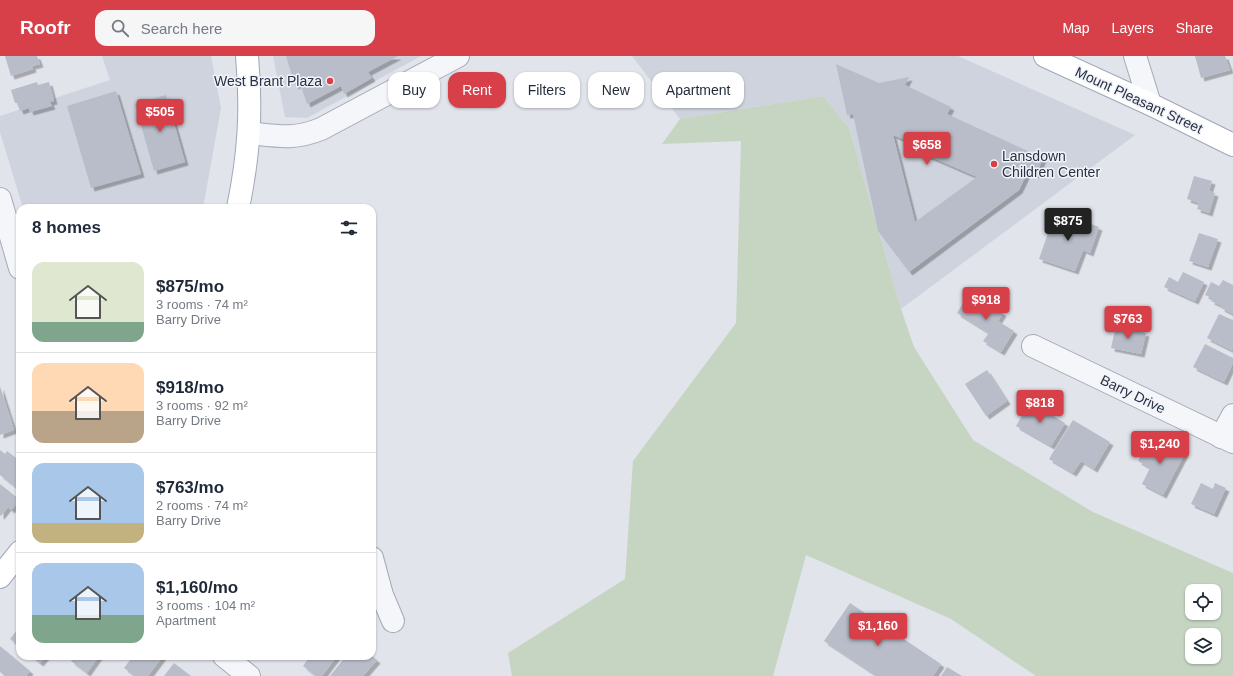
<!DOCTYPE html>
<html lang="en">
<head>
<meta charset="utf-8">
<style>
	body { margin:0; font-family:Arial,sans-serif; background:#f6f6f7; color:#1f2937; height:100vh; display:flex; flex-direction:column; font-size:15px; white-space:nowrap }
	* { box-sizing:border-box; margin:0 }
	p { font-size:13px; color:#747a83 }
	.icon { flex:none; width:22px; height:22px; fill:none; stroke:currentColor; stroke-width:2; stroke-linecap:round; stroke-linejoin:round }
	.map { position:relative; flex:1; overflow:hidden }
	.drawer { position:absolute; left:16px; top:148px; width:360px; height:456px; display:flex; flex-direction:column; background:#fff; border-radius:12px; box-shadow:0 1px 3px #0004 }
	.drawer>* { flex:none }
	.hud { position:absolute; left:388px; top:16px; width:380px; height:36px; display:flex; gap:8px }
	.fabs { position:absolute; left:1185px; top:528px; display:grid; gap:8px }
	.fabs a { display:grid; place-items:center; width:36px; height:36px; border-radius:8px; background:#fff; box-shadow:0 1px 3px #0004; font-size:20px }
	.price { position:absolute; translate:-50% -34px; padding:0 9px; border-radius:4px; background:#d73f49; color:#fff; font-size:13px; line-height:26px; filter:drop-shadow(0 1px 2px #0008) }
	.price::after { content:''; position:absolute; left:50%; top:24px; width:12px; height:9px; margin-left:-6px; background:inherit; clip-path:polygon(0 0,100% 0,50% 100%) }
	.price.on { background:#222; color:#fff }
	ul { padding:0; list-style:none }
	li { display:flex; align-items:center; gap:12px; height:100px; padding:0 16px }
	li+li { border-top:1px solid #e0e1e3 }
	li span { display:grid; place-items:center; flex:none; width:112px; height:80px; border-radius:12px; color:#555 }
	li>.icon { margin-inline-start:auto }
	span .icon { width:48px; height:48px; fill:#fffc; stroke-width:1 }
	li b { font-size:17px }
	h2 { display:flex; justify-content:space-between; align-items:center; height:48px; padding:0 16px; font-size:17px }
	.pill { padding:0 14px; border-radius:12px; background:#fff; box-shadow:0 1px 3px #0004; font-size:14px; line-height:36px }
	.pill.on { background:#d73f49; color:#fff }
	header { display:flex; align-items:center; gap:24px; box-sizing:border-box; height:56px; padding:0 20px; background:#d73f49; color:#fff }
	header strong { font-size:19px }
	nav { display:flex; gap:22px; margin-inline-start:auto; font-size:14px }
	.search { width:280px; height:36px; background:#f6f6f7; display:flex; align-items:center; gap:10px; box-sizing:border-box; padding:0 14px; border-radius:12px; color:#747a83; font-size:15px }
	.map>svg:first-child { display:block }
</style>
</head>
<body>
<header>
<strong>Roofr</strong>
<div class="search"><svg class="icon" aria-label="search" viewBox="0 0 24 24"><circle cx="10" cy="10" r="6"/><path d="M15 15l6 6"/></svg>Search here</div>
<nav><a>Map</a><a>Layers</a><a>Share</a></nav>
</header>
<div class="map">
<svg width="1233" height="620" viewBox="0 0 1233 620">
	<defs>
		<filter id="shadow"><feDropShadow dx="3.5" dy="3.5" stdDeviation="0" flood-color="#0004"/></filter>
	</defs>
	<rect width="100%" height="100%" fill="#e1e4eb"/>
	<g fill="#cfd3dd">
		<polygon points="102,0 211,0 221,52 203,152 23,152 0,76 0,60 110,24"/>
		<polygon points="273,0 421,0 307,62 285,61"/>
		<polygon points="632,0 958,0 1135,79 901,253 849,72 823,40 680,63"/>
	</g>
	<path fill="#c5d5c2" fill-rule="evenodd" d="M823,40l26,32 52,181 13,38 59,93 120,72 140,61v103h-197l-85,-57 -145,-64 -33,121h-261l-4,-23 117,-74 8,-118 103,-138 5,-182 -79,3 18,-25zM1192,535h22v22h-22zM1192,579h22v22h-22z"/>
	<g fill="#b8bdc9" fill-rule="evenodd" filter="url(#shadow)">
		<polygon points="5,0 37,0 40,8 32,10 33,13 11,20"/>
		<polygon points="286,0 398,0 368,16 372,22 344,38 341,30 307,48 300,27 295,30"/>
		<polygon points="1195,0 1225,0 1230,14 1201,22"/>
		<path d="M836,8l43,19 30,-6 -4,8 46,22 -4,7 96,44 -7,17 -8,-4 -9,19 -110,82 -31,-41 -25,-117 -6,1zM893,79l12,5 -2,5 74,32 -62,45z"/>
		<polygon points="37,26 38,29 49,26 54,45 50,46 52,50 30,56 29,52 20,55 17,47 15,47 11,34"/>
		<polygon points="116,35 141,118 91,132 67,50"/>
		<polygon points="166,39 185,106 154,115 135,48"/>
		<polygon points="1194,120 1212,125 1209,135 1215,137 1209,157 1197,153 1199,147 1187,143"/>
		<polygon points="1069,160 1099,171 1090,197 1083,194 1075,215 1039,203 1053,163 1066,167"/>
		<polygon points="1199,177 1218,183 1208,211 1189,205"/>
		<polygon points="1183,216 1204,226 1195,245 1164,231 1169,221 1178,226"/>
		<polygon points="1223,224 1233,229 1233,258 1221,252 1222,250 1211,245 1212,242 1205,239 1211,226 1219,230"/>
		<polygon points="970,236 1003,257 998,265 1014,275 1001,296 983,285 989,277 957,257"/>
		<polygon points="1219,258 1233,264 1233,295 1207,282"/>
		<polygon points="1116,270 1146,277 1141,298 1111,292"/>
		<polygon points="1205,288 1233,302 1233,307 1224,326 1193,311"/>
		<polygon points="987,314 1007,345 986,360 965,328"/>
		<polygon points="0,330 14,374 0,379"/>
		<polygon points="1030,346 1065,367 1051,390 1016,370"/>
		<polygon points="1073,364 1110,386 1094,413 1081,405 1073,417 1049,403"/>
		<polygon points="1162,385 1185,397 1163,439 1142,428 1150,412 1138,405 1148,386 1159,392"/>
		<polygon points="0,394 5,398 7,395 20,405 20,435 0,419"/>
		<polygon points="1201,427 1213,433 1215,427 1226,432 1214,458 1191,448"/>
		<polygon points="0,428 20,444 11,454 8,451 1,460 0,459"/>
		<polygon points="850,547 941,608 933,620 877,620 824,585"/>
		<polygon points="20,570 20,591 10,583"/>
		<polygon points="0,590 30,615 26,620 5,620 0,616"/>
		<polygon points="31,600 46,600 40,607"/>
		<polygon points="74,600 99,600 87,617 71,605"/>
		<polygon points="133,600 163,600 148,620 135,620 124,612"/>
		<polygon points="310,600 337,600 322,620 316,620 303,610"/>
		<polygon points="346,600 372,600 377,604 363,620 330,620"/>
		<polygon points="174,607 191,620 164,620"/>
		<polygon points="947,611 962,620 941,620"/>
	</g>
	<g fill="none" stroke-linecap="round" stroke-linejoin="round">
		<defs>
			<g id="minor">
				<polyline points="1135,0 1150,48"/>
				<path d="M249,77c28,3 45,7 72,-4l137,-73"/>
				<polyline points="0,143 20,212"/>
				<polyline points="1033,290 1233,386"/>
				<polyline points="1221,381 1233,359"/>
				<polyline points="372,502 382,539 393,565"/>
				<polyline points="224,600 249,620"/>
			</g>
			<g id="major">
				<polyline points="1045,0 1150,48 1233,89"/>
				<path d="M238,152c11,-54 14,-97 9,-152"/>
				<polyline points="0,521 20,496"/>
			</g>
		</defs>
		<use href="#minor" stroke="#a6aab6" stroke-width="24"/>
		<use href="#major" stroke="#a0a7b8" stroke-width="24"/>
		<use href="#minor" stroke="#f5f6f9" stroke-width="22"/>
		<use href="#major" stroke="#fff" stroke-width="22"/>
	</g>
	<g fill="#d73f49" stroke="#f1f4f8" stroke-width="1.5">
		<circle cx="330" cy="25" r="4"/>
		<circle cx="994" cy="108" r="4"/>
	</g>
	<g text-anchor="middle" stroke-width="3" stroke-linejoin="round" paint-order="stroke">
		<g font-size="14" fill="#283044" stroke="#f1f4f8" text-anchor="end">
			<text x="322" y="30">West Brant Plaza</text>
			<text x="1002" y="105" text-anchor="start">Lansdown<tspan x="1002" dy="16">Children Center</tspan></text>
		</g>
		<g font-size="14" fill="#283044" stroke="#f1f4f8">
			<text transform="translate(1139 44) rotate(25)" y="5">Mount Pleasant Street</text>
			<text transform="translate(1133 338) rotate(26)" y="5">Barry Drive</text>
		</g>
	</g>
</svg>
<div class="fabs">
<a><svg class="icon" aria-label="locate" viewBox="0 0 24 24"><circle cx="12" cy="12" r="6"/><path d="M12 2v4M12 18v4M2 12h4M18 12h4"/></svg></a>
<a><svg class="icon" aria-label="layers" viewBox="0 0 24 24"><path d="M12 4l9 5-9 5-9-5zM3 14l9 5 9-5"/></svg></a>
</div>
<b class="price" style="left:160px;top:77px">$505</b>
<b class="price" style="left:927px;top:110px">$658</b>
<b class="price on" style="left:1068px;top:186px">$875</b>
<b class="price" style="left:986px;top:265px">$918</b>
<b class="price" style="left:1128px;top:284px">$763</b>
<b class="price" style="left:1040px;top:368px">$818</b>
<b class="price" style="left:1160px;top:409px">$1,240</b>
<b class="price" style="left:878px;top:591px">$1,160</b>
<div class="hud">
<a class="pill">Buy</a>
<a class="pill on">Rent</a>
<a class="pill">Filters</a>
<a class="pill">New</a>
<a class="pill">Apartment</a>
</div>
<section class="drawer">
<h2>8 homes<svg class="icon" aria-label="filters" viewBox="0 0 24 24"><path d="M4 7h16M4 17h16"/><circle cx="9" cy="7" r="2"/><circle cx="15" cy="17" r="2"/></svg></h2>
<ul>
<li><span style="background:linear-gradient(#dfe7d0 75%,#7fa58c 0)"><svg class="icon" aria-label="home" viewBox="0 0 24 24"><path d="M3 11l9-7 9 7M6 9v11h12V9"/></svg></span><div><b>$875/mo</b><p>3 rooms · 74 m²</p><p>Barry Drive</p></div></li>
<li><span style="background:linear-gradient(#ffd9b3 60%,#b9a48a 0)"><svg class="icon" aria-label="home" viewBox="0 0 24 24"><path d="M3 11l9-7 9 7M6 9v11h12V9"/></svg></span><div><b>$918/mo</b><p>3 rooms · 92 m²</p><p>Barry Drive</p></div></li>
<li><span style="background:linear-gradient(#a9c7e8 75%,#c2b280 0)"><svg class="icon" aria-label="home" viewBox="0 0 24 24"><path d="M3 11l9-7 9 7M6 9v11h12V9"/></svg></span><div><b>$763/mo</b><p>2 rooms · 74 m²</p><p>Barry Drive</p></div></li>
<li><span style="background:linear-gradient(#a9c7e8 65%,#7fa58c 0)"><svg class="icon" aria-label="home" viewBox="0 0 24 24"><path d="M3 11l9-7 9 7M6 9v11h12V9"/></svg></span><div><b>$1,160/mo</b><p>3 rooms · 104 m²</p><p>Apartment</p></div></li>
</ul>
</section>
</div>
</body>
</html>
